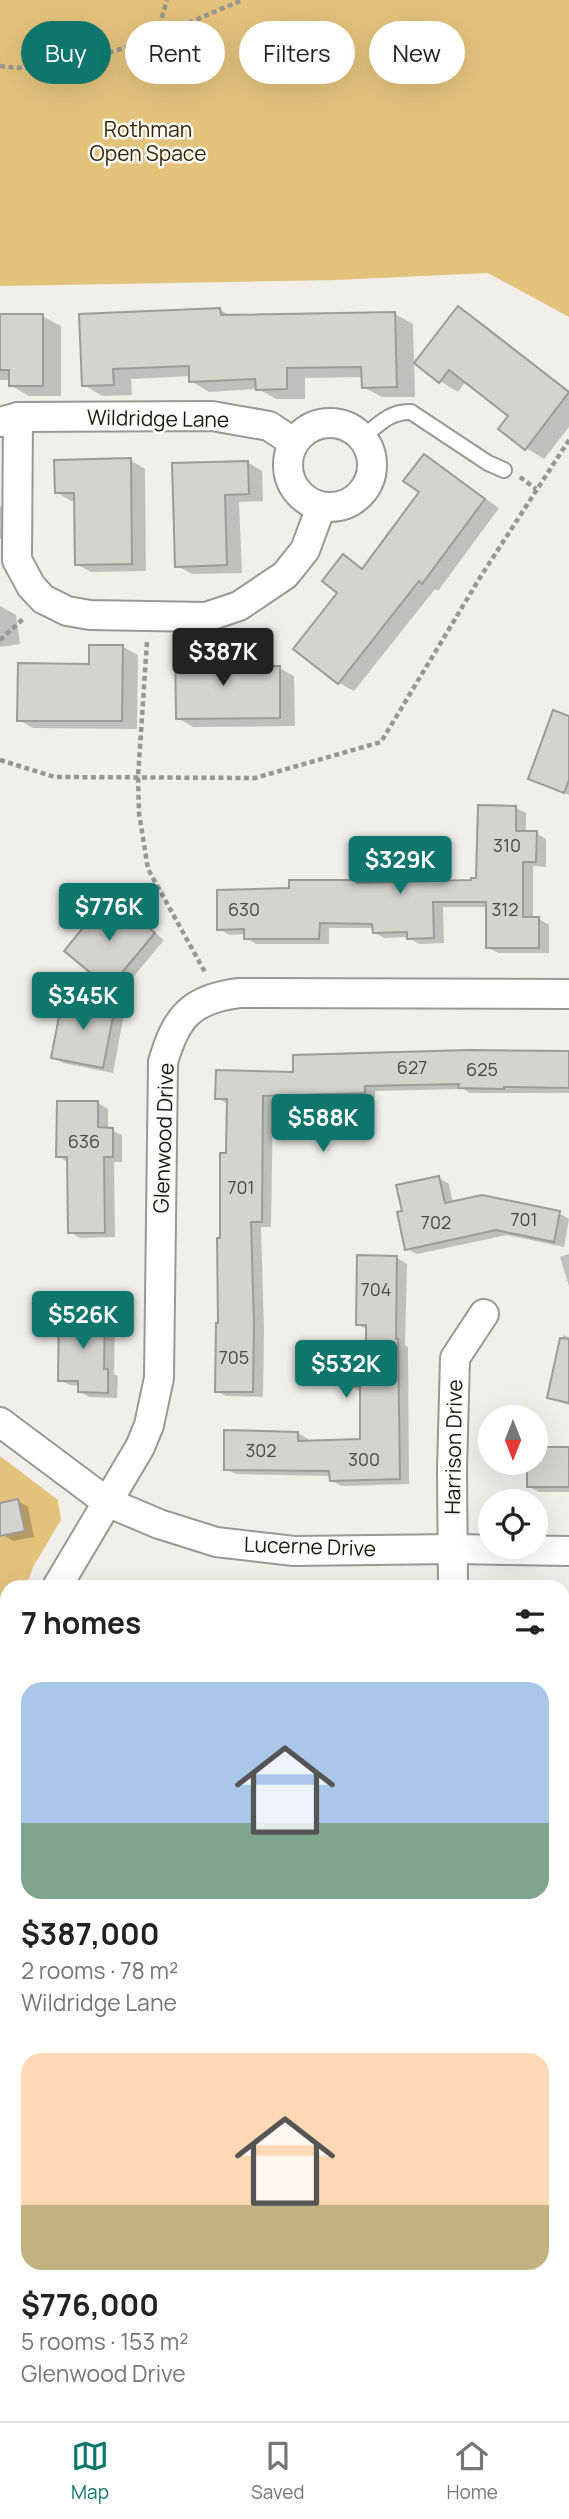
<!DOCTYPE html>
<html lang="en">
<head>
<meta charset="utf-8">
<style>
	body { margin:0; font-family:Manrope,sans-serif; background:#f2f2f2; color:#222; height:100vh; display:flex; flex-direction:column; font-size:26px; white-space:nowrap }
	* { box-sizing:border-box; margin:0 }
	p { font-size:23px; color:#767676 }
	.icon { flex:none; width:38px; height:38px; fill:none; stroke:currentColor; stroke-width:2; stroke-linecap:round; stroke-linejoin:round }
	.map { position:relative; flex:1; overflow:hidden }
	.side { position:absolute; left:0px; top:1580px; width:570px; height:842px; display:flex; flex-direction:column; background:#fff; border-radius:21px 21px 0 0; box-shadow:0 7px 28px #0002 }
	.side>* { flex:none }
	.banner { position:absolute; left:21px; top:21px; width:528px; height:63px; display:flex; gap:14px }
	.needle { width:46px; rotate:180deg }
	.fabs { position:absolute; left:478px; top:1405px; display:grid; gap:14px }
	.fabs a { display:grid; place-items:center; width:70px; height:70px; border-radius:50%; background:#fff; box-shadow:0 7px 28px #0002; font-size:35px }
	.price { position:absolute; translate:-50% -60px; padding:0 16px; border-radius:7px; background:#0f766e; color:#fff; font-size:23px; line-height:46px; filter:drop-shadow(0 2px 4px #0008) }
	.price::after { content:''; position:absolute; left:50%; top:42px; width:21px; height:16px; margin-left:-10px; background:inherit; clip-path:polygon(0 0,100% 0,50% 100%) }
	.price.active { background:#222; color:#fff }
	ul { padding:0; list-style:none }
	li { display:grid; align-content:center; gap:14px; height:371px; padding:0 21px }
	li span { display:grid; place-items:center; height:217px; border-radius:21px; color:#555 }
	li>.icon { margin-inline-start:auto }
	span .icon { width:126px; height:126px; fill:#fffc; stroke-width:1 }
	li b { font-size:30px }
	h2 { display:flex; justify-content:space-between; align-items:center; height:84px; padding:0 21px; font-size:30px }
	.tag { padding:0 24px; border-radius:32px; background:#fff; box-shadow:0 7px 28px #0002; font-size:24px; line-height:63px }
	.tag.active { background:#0f766e; color:#fff }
	.tab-bar { display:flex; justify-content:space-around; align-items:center; height:98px; border-top:2px solid #e0e0e0; background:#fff; font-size:19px; color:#767676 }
	.tab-bar a { display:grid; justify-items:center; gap:4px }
	.tab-bar .active { color:#0f766e }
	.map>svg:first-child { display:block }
</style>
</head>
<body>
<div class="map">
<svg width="569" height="2421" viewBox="0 0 569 2421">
	<rect width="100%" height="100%" fill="#f2efeb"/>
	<g fill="#e3c27c">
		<polygon points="0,0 569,0 569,317 488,273 336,280 0,286"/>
		<polygon points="0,1456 58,1500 61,1520 33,1567 26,1587 7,1587 7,1636 0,1655"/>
	</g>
	<g fill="#0003">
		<polygon points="459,308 477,319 569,391 569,427 544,459 526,448 501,428 511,416 466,381 458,392 440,381"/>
		<polygon points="220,310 231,316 395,314 413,324 415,397 382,397 363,387 363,377 305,378 305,399 276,399 258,389 209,392 191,381 191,376 131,379 132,395 102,396 84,385 81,316"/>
		<polygon points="0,316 42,316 61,326 61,396 29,396 10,385 10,380 0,380"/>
		<polygon points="424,456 499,508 438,591 435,589 354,691 339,683 295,649 339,592 343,557 363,569 421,492"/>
		<polygon points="130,460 145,469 146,571 91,572 76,564 75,501 71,501 56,492"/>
		<polygon points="247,462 262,471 263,501 239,502 242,573 192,574 177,566"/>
		<polygon points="0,506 2,507 6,538 0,539"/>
		<polygon points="0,606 16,615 20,644 0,647"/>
		<polygon points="208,645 223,653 223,668 279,668 294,676 295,726 193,727 178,718"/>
		<polygon points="123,647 138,655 137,729 33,728 19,720 91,666"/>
		<polygon points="569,715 569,795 530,779"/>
		<polygon points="516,808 526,813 526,833 536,833 546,839 546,867 533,866 533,919 539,919 549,925 549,953 498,953 487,947 487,907 443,907 444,943 419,944 408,937 384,938 374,932 374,928 329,928 329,944 256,944 246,938 246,934 229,935 219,929 291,890 357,882 362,885 472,882 478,880"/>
		<polygon points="104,904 117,912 121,907 131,912 164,940 120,993 67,951"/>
		<polygon points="114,1008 124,1014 113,1073 63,1063 53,1057"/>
		<polygon points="569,1053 569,1093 470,1093 463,1089 375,1091 375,1098 273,1101 271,1227 261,1227 264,1330 263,1397 226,1396 216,1391 228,1104 217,1098 295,1073"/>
		<polygon points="58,1103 98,1103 108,1109 108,1129 122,1135 122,1162 114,1162 115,1237 80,1238 70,1232 69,1163 58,1156"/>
		<polygon points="439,1178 449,1184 453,1203 559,1213 569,1219 564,1247 507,1235 417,1254 407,1249 404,1212"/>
		<polygon points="569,1254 569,1286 560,1257"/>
		<polygon points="359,1257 397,1258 407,1264 405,1345 408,1347 409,1484 341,1486 331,1480 331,1476 236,1474 225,1469 298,1433 308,1439 308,1442 362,1441 360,1391 350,1385 368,1365 368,1330 357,1324"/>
		<polygon points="105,1315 115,1321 114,1374 118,1376 117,1398 89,1397 79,1391 79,1386 70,1385 60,1380"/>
		<polygon points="563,1335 569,1337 569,1405 549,1398"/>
		<polygon points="536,1448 569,1449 569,1492 539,1492 528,1486 529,1463 536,1463"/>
		<polygon points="18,1501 28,1507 34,1537 13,1541 3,1535 0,1505"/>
		<polygon points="564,1813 566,1814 566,1821 569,1821 569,1865 564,1865"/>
		<polygon points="0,1869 7,1873 7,1937 5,1936 0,1943"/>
		<rect x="564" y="1956" width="5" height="39"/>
		<polygon points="564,2085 569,2088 569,2129 564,2127"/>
		<polygon points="0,2114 7,2116 7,2153 0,2152"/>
		<polygon points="0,2267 7,2269 7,2308 0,2306"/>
		<polygon points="564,2390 569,2390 569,2421 483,2421 483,2415 564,2415"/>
		<rect x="69" y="2415" width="45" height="6"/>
		<rect x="220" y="2415" width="46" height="6"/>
	</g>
	<g fill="#d5d3ce" stroke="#9d9b97" stroke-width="2">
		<polygon points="458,306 569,392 525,450 498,429 508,416 449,370 439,383 414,363"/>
		<polygon points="220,308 221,315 395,312 397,387 362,388 361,367 287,368 287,389 256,390 255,379 189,382 189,366 113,369 114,385 82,386 79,314"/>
		<polygon points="0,314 43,314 43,386 9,386 9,370 0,370"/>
		<polygon points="424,454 485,499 422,584 419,581 338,684 293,649 337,593 322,581 343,554 362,569 419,492 403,481"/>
		<polygon points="131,458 132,564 75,565 74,493 55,493 54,460"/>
		<polygon points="248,461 249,494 225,495 227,565 175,567 172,463"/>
		<polygon points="175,643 209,643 209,667 280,666 280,718 176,719"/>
		<polygon points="89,645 123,645 122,721 17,721 18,663 89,664"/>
		<polygon points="553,710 569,716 569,780 564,793 528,779"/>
		<polygon points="478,805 516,806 516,831 537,831 536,862 523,862 523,917 539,917 539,948 486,948 486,902 433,902 434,938 407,939 407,932 373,933 372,924 320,923 319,939 244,939 244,929 217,930 217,890 289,888 289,880 357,880 357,883 471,880 471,878 476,878"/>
		<polygon points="104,902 115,912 121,904 155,933 109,988 64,951"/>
		<polygon points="63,996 115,1007 103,1068 51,1058"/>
		<polygon points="469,1050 569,1051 569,1088 504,1087 504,1089 458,1088 459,1084 365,1086 365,1093 263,1096 262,1222 251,1222 254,1324 253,1392 215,1392 216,1323 218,1323 217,1238 220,1238 220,1153 226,1153 227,1099 215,1099 216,1070 293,1072 293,1055"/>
		<polygon points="57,1101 98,1101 98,1127 113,1128 113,1157 104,1157 105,1233 68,1233 67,1157 56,1157"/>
		<polygon points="439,1176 445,1203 482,1195 560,1211 554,1242 496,1230 405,1250 397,1212 402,1211 396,1185"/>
		<polygon points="357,1255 397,1256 396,1339 398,1339 400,1479 330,1481 329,1471 224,1470 224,1430 298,1432 298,1441 360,1439 360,1386 348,1386 348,1363 366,1363 366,1325 356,1325"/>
		<polygon points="59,1313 105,1313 104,1369 108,1369 108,1393 78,1392 78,1381 58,1381"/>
		<polygon points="560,1338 569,1339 569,1403 547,1398"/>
		<polygon points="536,1447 569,1447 569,1487 527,1487 527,1463 536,1463"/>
		<polygon points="18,1499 25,1531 0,1536 0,1503"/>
	</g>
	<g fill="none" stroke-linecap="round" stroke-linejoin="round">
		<defs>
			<path id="service" d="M363,437c15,-12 27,-26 48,-25l77,51 16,7"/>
			<g id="minor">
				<polyline points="18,417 17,560 31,586 43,599 67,611 90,615 206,617 239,606 285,575 305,550 321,507"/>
				<polyline points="0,422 18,417 212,416 269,426 293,442"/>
				<circle cx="330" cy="465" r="42"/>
				<polyline points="0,1422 107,1502 159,1524 216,1542 294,1551 453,1549 569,1551"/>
				<path d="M57,1587l83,-140 9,-22 10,-47 4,-316c13,-45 28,-63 76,-69l330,1"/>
				<polyline points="453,1587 452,1470 455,1358 484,1314"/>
				<polyline points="0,1755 7,1740"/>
				<polyline points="0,1806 7,1811"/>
				<polyline points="564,1891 569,1891"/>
				<polyline points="564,2186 569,2186"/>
				<polyline points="0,2204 7,2206"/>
				<polyline points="158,2421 158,2415"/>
			</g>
		</defs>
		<use href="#service" stroke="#9a9893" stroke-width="18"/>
		<use href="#minor" stroke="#9a9893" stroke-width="32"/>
		<g stroke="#989692" stroke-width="4.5" stroke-dasharray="5 3.5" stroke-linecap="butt">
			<polyline points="157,34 167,0"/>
			<path d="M0,66c76,12 173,-38 243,-66"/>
			<polyline points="520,477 536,489"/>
			<polyline points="0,640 25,617"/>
			<polyline points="147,642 138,777 139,813 148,869 206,974"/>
			<polyline points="0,760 55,777 255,778 381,742 481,576 569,440"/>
		</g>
		<use href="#service" stroke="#fff" stroke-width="14"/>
		<use href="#minor" stroke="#fff" stroke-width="28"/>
	</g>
	<g text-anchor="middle" stroke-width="5" stroke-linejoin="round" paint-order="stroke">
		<g font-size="18" fill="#494845">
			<text x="507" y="852">310</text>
			<text x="244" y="916">630</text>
			<text x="505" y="916">312</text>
			<text x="412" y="1074">627</text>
			<text x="482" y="1076">625</text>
			<text x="84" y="1148">636</text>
			<text x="241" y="1194">701</text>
			<text x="524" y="1226">701</text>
			<text x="436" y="1229">702</text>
			<text x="376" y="1296">704</text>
			<text x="234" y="1364">705</text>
			<text x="261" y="1457">302</text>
			<text x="364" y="1466">300</text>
		</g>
		<g font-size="21" fill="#352704" stroke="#fffdf8">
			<text x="148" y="137">Rothman<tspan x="148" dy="24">Open Space</tspan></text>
		</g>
		<g font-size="21" fill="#1a1917" stroke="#fffdf8">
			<text transform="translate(158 419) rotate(1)" y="7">Wildridge Lane</text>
			<text transform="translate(164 1138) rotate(-88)" y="7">Glenwood Drive</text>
			<text transform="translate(454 1447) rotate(-89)" y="7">Harrison Drive</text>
			<text transform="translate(310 1547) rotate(2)" y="7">Lucerne Drive</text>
		</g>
	</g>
</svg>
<div class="fabs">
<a><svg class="needle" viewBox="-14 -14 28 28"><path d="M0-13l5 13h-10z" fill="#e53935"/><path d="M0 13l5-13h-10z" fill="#767676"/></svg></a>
<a><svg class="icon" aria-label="locate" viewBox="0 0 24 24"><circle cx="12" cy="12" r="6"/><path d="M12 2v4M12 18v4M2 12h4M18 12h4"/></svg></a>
</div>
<b class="price active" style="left:223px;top:688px">$387K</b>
<b class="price" style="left:400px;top:896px">$329K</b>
<b class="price" style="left:109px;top:943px">$776K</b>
<b class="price" style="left:83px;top:1032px">$345K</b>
<b class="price" style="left:323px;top:1154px">$588K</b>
<b class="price" style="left:83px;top:1351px">$526K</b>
<b class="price" style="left:346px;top:1400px">$532K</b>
<div class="banner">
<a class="tag active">Buy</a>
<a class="tag">Rent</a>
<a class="tag">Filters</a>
<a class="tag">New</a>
</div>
<section class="side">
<h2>7 homes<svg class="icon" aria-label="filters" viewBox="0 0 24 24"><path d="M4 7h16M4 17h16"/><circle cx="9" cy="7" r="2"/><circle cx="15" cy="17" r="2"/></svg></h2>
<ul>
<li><span style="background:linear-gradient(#a9c7e8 65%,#7fa58c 0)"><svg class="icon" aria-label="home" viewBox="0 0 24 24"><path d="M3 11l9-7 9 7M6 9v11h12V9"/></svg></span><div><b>$387,000</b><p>2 rooms · 78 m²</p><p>Wildridge Lane</p></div></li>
<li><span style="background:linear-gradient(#ffd9b3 70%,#c2b280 0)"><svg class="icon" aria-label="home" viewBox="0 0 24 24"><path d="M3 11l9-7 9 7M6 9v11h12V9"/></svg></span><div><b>$776,000</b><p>5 rooms · 153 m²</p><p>Glenwood Drive</p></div></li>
</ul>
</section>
</div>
<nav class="tab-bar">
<a class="active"><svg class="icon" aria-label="map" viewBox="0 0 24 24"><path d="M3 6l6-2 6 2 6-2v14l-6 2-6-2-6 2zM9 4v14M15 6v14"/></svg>Map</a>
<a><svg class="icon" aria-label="saved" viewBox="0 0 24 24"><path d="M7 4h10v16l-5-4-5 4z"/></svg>Saved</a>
<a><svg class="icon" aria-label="home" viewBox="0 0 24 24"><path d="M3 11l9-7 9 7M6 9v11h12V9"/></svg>Home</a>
</nav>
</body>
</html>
